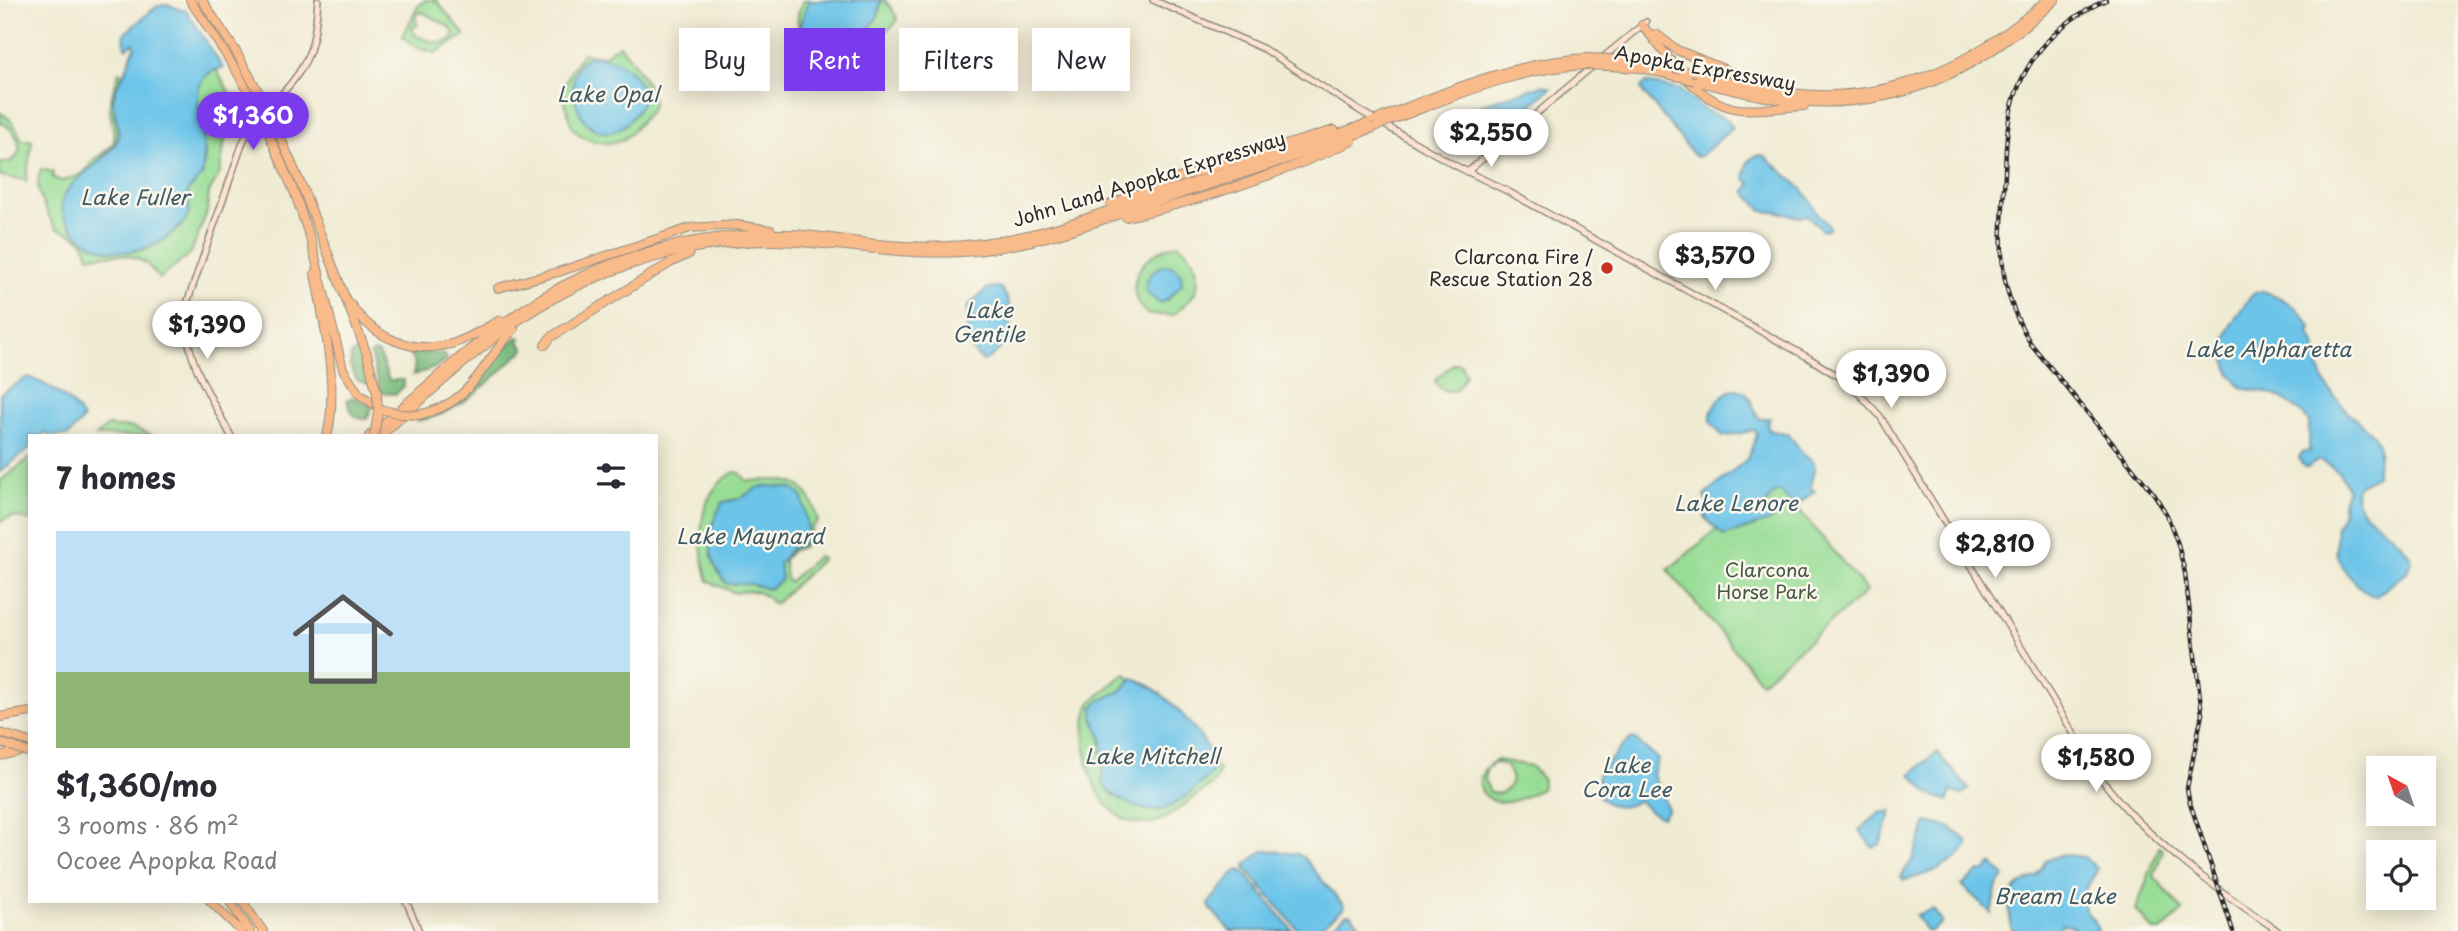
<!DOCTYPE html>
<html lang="en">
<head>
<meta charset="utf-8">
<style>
	body { margin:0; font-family:"Playpen Sans",sans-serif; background:#f2f2f3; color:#2b2b33; height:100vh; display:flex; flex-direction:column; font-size:26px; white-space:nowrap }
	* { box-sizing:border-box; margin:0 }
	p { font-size:23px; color:#7c7c81 }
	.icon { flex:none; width:38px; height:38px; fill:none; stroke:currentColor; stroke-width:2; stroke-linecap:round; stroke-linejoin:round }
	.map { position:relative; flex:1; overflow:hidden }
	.sheet { position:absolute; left:28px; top:434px; width:630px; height:469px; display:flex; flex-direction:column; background:#fff; border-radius:0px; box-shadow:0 4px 18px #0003 }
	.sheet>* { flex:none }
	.banner { position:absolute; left:679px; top:28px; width:665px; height:63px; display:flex; gap:14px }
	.needle { width:46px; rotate:320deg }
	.fabs { position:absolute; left:2366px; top:756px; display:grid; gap:14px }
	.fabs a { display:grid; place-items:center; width:70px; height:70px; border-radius:0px; background:#fff; box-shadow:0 4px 18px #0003; font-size:35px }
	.price { position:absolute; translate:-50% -60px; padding:0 16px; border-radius:24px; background:#fff; color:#222; font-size:23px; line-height:46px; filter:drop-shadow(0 2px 4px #0008) }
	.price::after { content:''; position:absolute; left:50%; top:42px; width:21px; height:16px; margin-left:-10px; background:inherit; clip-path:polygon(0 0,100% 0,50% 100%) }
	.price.active { background:#7c3aed; color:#fff }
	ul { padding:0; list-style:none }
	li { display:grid; align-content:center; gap:14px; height:371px; padding:0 28px }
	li+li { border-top:2px solid #e1e1e2 }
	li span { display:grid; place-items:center; height:217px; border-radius:0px; color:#555 }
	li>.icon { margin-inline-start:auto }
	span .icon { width:126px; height:126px; fill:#fffc; stroke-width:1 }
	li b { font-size:30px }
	h2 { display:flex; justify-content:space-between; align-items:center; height:84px; padding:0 28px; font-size:30px }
	.pill { padding:0 24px; border-radius:0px; background:#fff; box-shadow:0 4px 18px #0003; font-size:24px; line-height:63px }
	.pill.active { background:#7c3aed; color:#fff }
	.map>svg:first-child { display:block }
</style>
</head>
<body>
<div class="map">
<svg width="2458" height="931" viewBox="0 0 2458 931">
	<rect width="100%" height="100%" fill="#fbf7ec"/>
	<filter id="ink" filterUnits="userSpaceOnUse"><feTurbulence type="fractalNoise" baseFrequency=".0143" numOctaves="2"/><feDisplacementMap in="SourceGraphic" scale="14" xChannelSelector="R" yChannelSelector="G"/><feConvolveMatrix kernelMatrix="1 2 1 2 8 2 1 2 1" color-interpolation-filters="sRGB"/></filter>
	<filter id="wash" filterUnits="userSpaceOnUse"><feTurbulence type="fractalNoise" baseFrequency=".00686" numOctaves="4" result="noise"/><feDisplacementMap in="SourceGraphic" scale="28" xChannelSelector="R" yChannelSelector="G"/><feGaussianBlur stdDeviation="1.57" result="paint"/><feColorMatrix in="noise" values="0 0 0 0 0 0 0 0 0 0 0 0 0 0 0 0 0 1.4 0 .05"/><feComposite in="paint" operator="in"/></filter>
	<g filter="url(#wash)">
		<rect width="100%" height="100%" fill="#f0ebd3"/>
		<g fill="#98dd96" stroke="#628460" stroke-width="2" fill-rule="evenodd">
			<path d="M425,0h11l29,35 -30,18 -17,-5 -16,-12 17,-31zM422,12l28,15 4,6 -2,6c-12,7 -25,1 -37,-4l-3,-8 6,-2 -3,-6 3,-5z"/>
			<path d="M803,0h6l-9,24 5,6 25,5 48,-19 3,-16h4c3,5 11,13 12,18 1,21 -87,34 -98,9 -4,-9 1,-19 4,-27z"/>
			<path d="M619,45c10,10 38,47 33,62 -2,5 -7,9 -10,13 -6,7 -12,16 -20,20 -16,7 -40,1 -50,-13l-10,-35 9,-22 12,-17 20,3zM579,64l51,6 14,21 -13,27 -7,7 -50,-36 1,-18z"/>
			<path d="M216,69l23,41 -8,6 -4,9 -7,48 -11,19 -2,20 -16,41 -32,26c-18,-30 -40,-24 -70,-23 -6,-22 -15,-20 -33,-28 -10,-16 -24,-40 -15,-59l12,3v6l9,3c11,-4 26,-7 30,-20 32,-22 21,-19 18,-51 -1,-12 6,-26 9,-38l4,2c-7,12 -10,25 -9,40 2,11 6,16 2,28l-54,59c5,43 49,59 87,47 12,-4 22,-13 32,-21l6,-37 15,-14c1,-7 3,-14 3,-22 0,-26 -23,-72 11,-85z"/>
			<path d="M0,113c11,4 17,17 22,27h10l-6,42 -2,-2 -24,-4v-13c30,-1 21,-32 0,-41z"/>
			<path d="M1178,244c16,10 26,33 16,50 -5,8 -14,15 -21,21h-24c-8,-5 -13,-13 -14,-22 -4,-27 20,-43 43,-49z"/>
			<path d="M1454,363l7,1 4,11 -9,15c-9,3 -18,-1 -21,-10z"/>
			<polygon points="109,425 112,427 131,427 153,436 96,436"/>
			<path d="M30,458v63c-12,-5 -19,-6 -30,1v-41z"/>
			<path d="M735,472l5,1 7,8c40,-2 61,-5 71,40l-6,6 -8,19 -12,5 -8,9 2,18 3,4 29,-26 4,3 -46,44h-4c-9,-13 -23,-14 -37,-10l-27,-12c-11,-37 -13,-89 27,-109zM759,487l43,9 6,33 -29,35 2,16 -12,9 -19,-5h-23l1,-83 11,-2z"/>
			<polygon points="1775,481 1867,591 1761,682 1668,570"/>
			<path d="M1126,674l5,5 -10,12 -16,7 -6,32 4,21v34l10,10 12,6 19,8 15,1 20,-10 35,-34 5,3c0,14 -12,20 -23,27 -14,10 -33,28 -51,28 -52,0 -71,-82 -55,-121l32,-28z"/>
			<path d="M1498,760l33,6 12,14 -2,9c-12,6 -28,15 -42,13 -24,-4 -27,-31 -1,-42zM1494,763c13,0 15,6 18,17 -4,11 -10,16 -22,12l-6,-13 3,-11z"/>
			<polygon points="2159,847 2163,850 2154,876 2183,911 2161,931 2154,931 2136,910"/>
		</g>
		<g fill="#7abc7f" stroke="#527455" stroke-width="2">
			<path d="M517,337l4,1 -2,4 6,7c-33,28 -63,66 -109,72 14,-8 32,-9 48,-22 20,-17 29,-44 53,-62z"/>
			<polygon points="358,349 362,351 370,378 368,384 357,380 350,366 351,355"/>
			<polygon points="375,352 379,354 389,380 404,380 404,386 396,394 383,393 379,386 371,357 371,354"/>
			<polygon points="413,352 443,354 447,359 434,368 413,375 415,363 410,355"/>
			<path d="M352,397l20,10 -5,12c-13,1 -16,-7 -20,-19z"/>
		</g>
		<g fill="#6cc4e9" stroke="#4c788a" stroke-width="2">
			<polygon points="809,0 881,0 881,1 878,16 867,31 830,35 805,30 800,25"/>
			<path d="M168,4l13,6h5l37,58c-37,6 -23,44 -20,69 2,14 1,26 -1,39 -24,25 -11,11 -13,39 -25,38 -88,54 -118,11 -5,-6 -11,-15 -9,-24 5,-24 43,-38 54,-59 7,-15 -3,-27 -3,-42 1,-16 12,-25 16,-39 2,-6 3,-10 6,-15l-2,-4 -6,5 -2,-2 -1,-12 32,-27z"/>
			<path d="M590,56c27,1 41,10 54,35 0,12 -6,20 -14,29 -44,46 -79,-50 -40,-64z"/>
			<polygon points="1646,83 1680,90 1704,110 1728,120 1732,128 1702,155 1697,157 1694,155 1643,92 1641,87"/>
			<polygon points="1543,85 1551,88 1496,135 1491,135 1474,115 1476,108 1492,101"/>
			<path d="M1763,155c14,13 30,23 43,39 9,11 8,20 23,31v4l-7,1 -15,-15 -9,2 -13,-4 -23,-2 -17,-20 6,-8 -6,-3c0,-15 2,-24 18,-25z"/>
			<path d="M1165,265l9,2 7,8 1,9 -15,16 -8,3 -12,-10c-3,-14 5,-24 18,-28z"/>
			<path d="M994,287l7,1c18,24 11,61 -18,73 -21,-15 -16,-33 -15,-55l19,-17z"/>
			<path d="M2262,291c18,4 40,19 49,36l-2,7c10,14 6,33 15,47 7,12 18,25 28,35 10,9 25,18 27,33 2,10 -4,17 -3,27l-19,11c-8,33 44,41 55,74l-4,10 -33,26c-14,-6 -34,-27 -38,-42 -3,-10 1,-20 -1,-29 12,-13 3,-25 12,-36 -6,-17 -13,-23 -29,-30l-12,8 -5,-4 -3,-7 4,-5 8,-1 -2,-3v-27c-11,-12 -24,-23 -40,-28 -8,-2 -19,-2 -27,-6 -6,-3 -10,-11 -13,-17 -15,-30 7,-54 25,-77z"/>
			<path d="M28,377c19,7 46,23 55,42l-15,17h-18l-4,-3 -5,3h-11v12l-30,24v-78z"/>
			<path d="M1734,389c20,1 16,19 26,30l10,-1 -3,6 2,6 21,5v3c7,4 6,7 10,12 4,7 11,8 15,16l-5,21 5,4 -21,16 -14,-16 -7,3 -10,15 12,6 -5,6 -46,15 -19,-18 1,-6 3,-3 -5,-13 43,-37 10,-24 -2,-5 -32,7 -12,-15c-2,-15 10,-27 23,-33z"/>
			<path d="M771,486l20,2 11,8 6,33 -6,15 -12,5 -11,15 2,16 -12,9 -19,-5h-23c-22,-25 -21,-55 -4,-82l16,-3 20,-12z"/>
			<path d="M1133,678c31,10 64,50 80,79l2,6 -3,10c-12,12 -32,31 -49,36 -20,6 -47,-10 -60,-24l-1,-46 -9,-21v-11l6,-6 22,-10z"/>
			<path d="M1633,738l25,21 -5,15 15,35 -6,8 -12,-5 -11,-12c-14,10 -29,9 -41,-5v-21l27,-31z"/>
			<polygon points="1937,752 1969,789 1962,795 1951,791 1948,801 1929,794 1911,774"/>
			<polygon points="1892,811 1880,844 1873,848 1859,830 1880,813"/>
			<path d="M1927,822l23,5 17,14 1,4c-15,22 -39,29 -64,35l-3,-4 12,-17z"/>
			<polygon points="1265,850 1297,854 1303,857 1344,906 1343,909 1316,931 1299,931 1245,868 1247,863"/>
			<path d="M2063,854l22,4 13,11c-7,13 -21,27 -12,42 5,7 11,11 12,20h-23l-4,-6 -9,-1 -5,7h-45c-5,-32 -7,-43 25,-55l8,-15z"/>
			<polygon points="1992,864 2005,876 1997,885 1991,913 1962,885 1979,871 1984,872"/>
			<polygon points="1239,870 1244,872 1293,931 1230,931 1210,908 1209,903 1234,873"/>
			<polygon points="1933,909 1942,922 1932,931 1926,931 1916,915"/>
			<polygon points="1347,914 1351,914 1365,931 1327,931"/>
		</g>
	</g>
	<g filter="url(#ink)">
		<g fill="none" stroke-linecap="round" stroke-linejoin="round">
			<defs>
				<g id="secondary">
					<path d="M1153,0l111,49 96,62 98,56 49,24 302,167 41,26 30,32 222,364c47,62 112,107 176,151"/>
					<polyline points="1601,59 1646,22"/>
					<polyline points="1467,172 1593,66"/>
					<path d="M231,436c-22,-43 -51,-83 -44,-133l56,-161c15,-30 45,-48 61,-78 11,-20 12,-42 14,-64"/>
					<polyline points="406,901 419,931"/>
				</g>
				<g id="motorway">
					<polyline points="190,0 236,70 257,109"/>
					<polyline points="202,0 235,50 264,102"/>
					<path d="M1642,25c25,29 55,79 97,84 21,2 44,-2 65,-3"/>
					<polyline points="1656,34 1677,50 1760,84"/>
					<polyline points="1612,59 1674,68"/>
					<polyline points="1609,66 1640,68 1681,77"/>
					<path d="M1688,72c33,8 66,17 100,21 101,12 185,-27 259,-93"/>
					<path d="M1695,81c30,7 59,15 89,19 109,13 193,-27 271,-100"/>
					<polyline points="271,116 305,194 367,354 377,394"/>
					<path d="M1383,117c67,-27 132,-55 204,-59"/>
					<path d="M1389,121c64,-24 126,-53 196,-56"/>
					<polyline points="264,123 295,194 311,241 343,369 359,394 381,409"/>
					<polyline points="1111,204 1179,178 1334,130"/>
					<path d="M1126,217c78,-17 154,-43 226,-76"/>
					<path d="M315,274c9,47 24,115 12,162"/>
					<polyline points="498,288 558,272 690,228 737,225 771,230"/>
					<path d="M351,305c22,32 61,50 100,39 17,-5 33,-15 49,-24"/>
					<polyline points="545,345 551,337 670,263 689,254"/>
					<path d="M418,415c55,-11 62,-50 96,-86"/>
					<path d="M369,436c50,-42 98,-89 152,-125 77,-53 170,-78 263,-77 31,0 62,7 92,10 40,4 81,4 120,-3 50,-7 99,-26 147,-42 78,-25 156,-50 233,-79"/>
					<path d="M380,436c42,-36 83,-75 127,-108 78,-56 171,-87 267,-87 71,1 137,18 209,9 57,-7 112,-28 166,-46 75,-24 151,-48 224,-76"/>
					<polyline points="0,717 30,712"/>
					<polyline points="0,733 30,742"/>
					<polyline points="0,743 11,746"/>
					<polyline points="0,756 24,750"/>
					<polyline points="210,901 241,931"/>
					<polyline points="229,901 250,931"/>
					<polyline points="242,901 263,931"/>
				</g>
			</defs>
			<use href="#secondary" stroke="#8e8b7f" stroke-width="8"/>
			<use href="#motorway" stroke="#8e8b7f" stroke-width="10"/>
			<use href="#secondary" stroke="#fde4d1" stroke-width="5"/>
			<use href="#motorway" stroke="#fabb8b" stroke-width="8"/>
			<defs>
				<path id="rail" d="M2106,0c-51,23 -87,63 -97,120 -4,22 -3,46 -5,69 -4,63 -7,99 27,155l123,150 13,21 11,29 7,29 17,141 -15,74 2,12 44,131"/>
			</defs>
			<use href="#rail" stroke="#2b2b2b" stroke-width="4.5"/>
			<use href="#rail" stroke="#fbf7ec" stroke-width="2" stroke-dasharray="5" stroke-linecap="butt"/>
			<defs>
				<g id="motorway-bridge">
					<polyline points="1587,58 1612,59"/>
					<polyline points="1585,65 1609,66"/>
					<polyline points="1674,68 1688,72"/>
					<polyline points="1681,77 1695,81"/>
					<polyline points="264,102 271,116"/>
					<polyline points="257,109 264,123"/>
					<polyline points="1376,120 1383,117"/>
					<polyline points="1373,128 1389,121"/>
					<polyline points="384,410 401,414 418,415"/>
					<polyline points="374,436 378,413 377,394"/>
					<polyline points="11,746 30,753"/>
				</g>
			</defs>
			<use href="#motorway-bridge" stroke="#8e8b7f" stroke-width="10" stroke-linecap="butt"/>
			<use href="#motorway-bridge" stroke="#fabb8b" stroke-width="8"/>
		</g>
	</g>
	<circle fill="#c8321e" stroke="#fbf7ec" stroke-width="2.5" cx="1607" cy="268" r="7"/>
	<g text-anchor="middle" stroke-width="5" stroke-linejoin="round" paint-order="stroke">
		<g font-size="19" fill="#2b2b2b" stroke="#fbf7ec">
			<text transform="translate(1705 68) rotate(10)" y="7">Apopka Expressway</text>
			<text transform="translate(1149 179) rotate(-17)" y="7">John Land Apopka Expressway</text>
		</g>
		<g font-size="19" fill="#2b2b2b" stroke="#fbf7ec" text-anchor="end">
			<text x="1593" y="264">Clarcona Fire /<tspan x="1593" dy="22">Rescue Station 28</tspan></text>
		</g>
		<g font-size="19" fill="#465846" stroke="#fbf7ec">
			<text x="1767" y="577">Clarcona<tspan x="1767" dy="22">Horse Park</tspan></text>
		</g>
		<g font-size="21" font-style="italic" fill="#3e5964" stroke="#fbf7ec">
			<text x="608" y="102">Lake Opal</text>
			<text x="135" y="205">Lake Fuller</text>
			<text x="989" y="318">Lake<tspan x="989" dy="24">Gentile</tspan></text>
			<text x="2268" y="357">Lake Alpharetta</text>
			<text x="1736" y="511">Lake Lenore</text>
			<text x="750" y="544">Lake Maynard</text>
			<text x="1152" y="764">Lake Mitchell</text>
			<text x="1626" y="773">Lake<tspan x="1626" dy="24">Cora Lee</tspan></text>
			<text x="2055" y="904">Bream Lake</text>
		</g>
	</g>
</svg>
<div class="fabs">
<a><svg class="needle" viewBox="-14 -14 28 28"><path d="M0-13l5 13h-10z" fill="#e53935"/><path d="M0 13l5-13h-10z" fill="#7c7c81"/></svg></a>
<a><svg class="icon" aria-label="locate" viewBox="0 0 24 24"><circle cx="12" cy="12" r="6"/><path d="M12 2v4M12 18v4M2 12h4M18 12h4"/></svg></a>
</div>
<b class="price active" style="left:253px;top:152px">$1,360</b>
<b class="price" style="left:1491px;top:169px">$2,550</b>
<b class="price" style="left:1715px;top:292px">$3,570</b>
<b class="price" style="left:207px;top:361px">$1,390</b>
<b class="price" style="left:1891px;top:410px">$1,390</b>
<b class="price" style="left:1995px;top:580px">$2,810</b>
<b class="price" style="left:2096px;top:794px">$1,580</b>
<div class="banner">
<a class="pill">Buy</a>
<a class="pill active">Rent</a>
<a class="pill">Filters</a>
<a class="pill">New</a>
</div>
<section class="sheet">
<h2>7 homes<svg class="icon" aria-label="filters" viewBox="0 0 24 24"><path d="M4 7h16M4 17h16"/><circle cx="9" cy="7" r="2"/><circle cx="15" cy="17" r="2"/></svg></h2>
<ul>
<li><span style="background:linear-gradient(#bfe0f5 65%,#8fb573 0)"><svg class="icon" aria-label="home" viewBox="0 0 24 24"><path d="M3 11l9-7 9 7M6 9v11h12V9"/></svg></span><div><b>$1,360/mo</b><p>3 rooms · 86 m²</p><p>Ocoee Apopka Road</p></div></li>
</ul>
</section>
</div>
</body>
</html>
